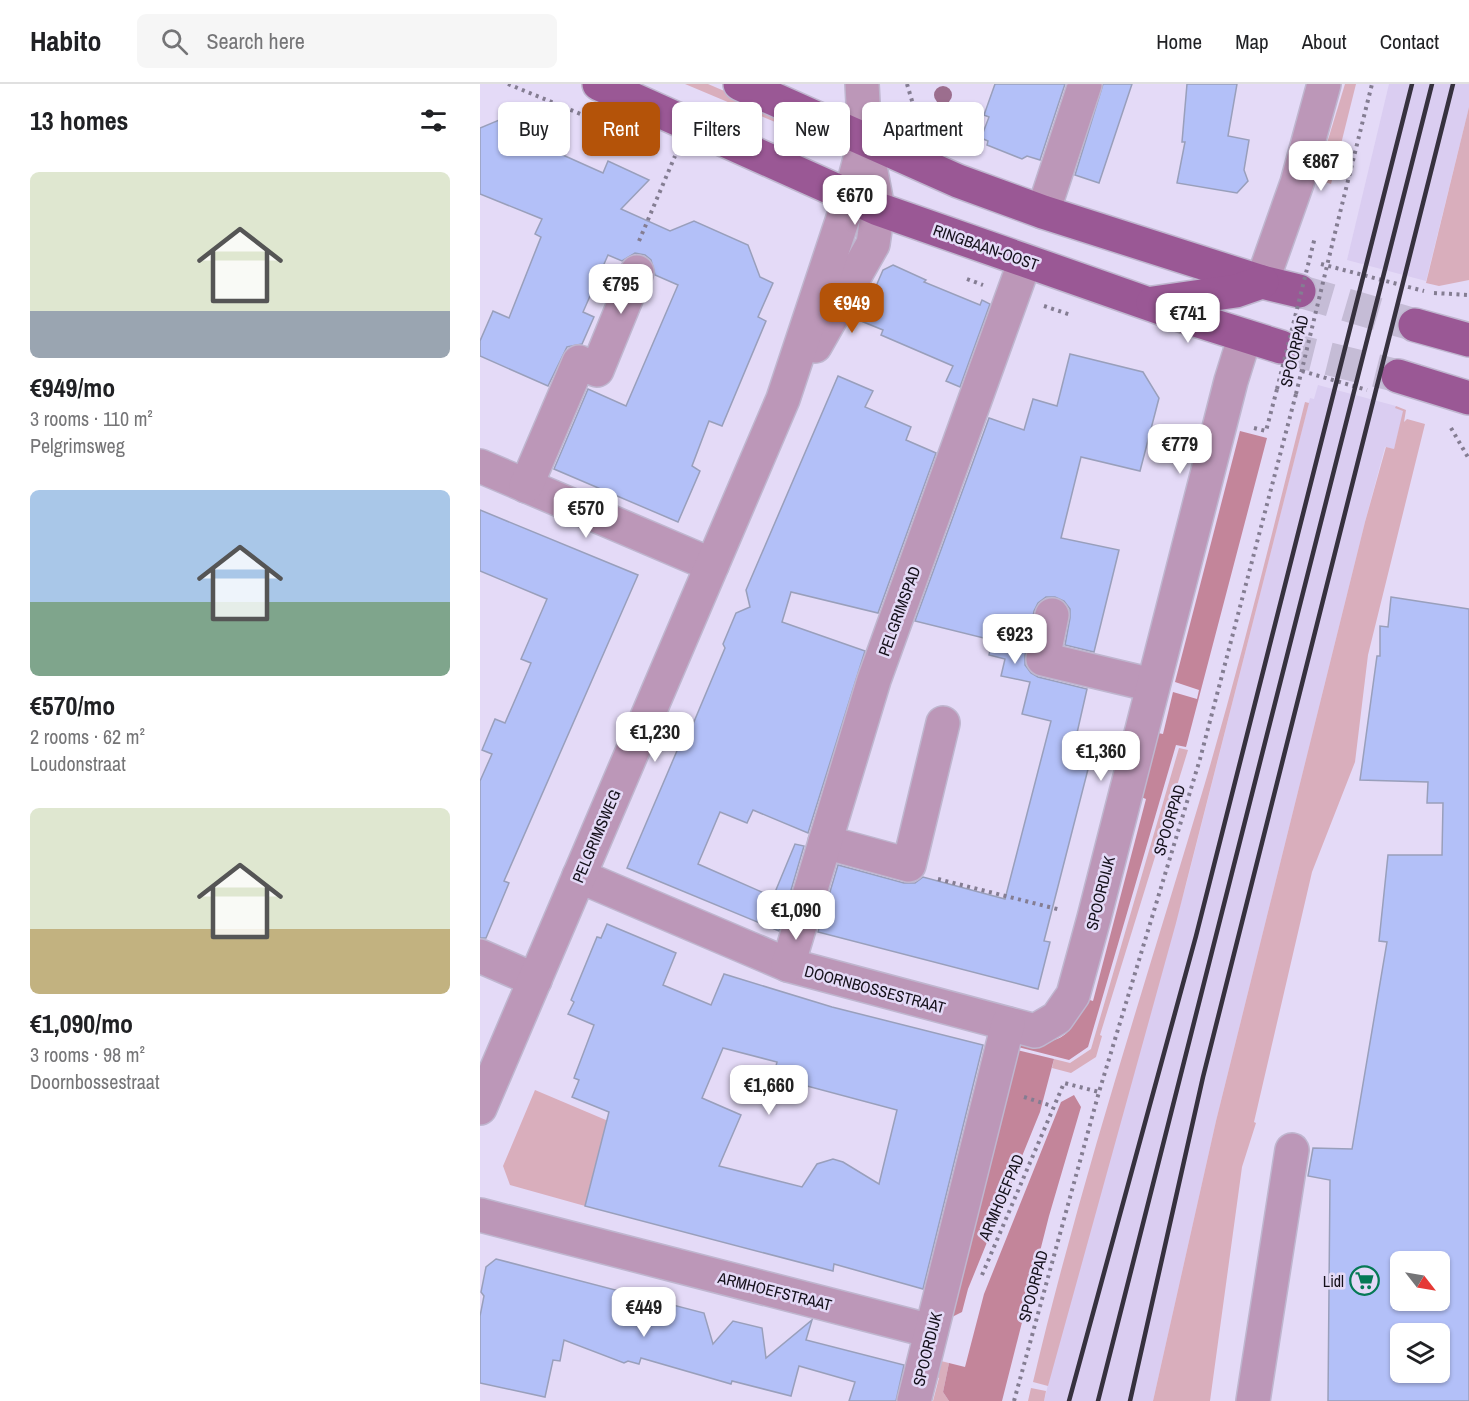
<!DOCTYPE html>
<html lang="en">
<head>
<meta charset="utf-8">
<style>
	body { margin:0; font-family:"Archivo Narrow",sans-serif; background:#f6f6f6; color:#202124; height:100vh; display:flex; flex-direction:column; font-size:22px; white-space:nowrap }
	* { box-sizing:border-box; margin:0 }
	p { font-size:20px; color:#757577 }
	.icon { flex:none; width:33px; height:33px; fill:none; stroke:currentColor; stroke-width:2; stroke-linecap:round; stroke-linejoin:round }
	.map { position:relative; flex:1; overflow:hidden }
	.drawer { display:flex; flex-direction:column; background:#fff; width:480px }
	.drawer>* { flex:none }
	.hud { position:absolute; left:18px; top:18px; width:570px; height:54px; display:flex; gap:12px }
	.needle { width:39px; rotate:121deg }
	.controls { position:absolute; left:910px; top:1167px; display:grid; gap:12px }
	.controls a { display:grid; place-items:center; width:60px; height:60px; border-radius:9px; background:#fff; box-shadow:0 2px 4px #0004; font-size:30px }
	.price { position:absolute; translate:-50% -51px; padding:0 14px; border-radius:12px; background:#fff; color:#222; font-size:20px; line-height:39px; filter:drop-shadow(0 2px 3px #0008) }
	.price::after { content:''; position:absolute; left:50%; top:36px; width:18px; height:14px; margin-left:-9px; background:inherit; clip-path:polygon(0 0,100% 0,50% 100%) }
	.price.selected { background:#b45309; color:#fff }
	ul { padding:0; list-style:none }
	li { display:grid; align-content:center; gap:12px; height:318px; padding:0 30px }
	li span { display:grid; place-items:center; height:186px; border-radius:9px; color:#555 }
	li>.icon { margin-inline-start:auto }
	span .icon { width:108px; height:108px; fill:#fffc; stroke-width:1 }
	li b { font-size:26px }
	h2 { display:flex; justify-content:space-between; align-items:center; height:72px; padding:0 30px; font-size:26px }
	.pill { padding:0 21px; border-radius:9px; background:#fff; box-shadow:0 2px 4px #0004; font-size:21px; line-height:54px }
	.pill.selected { background:#b45309; color:#fff }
	header { display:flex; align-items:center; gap:36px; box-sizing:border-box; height:84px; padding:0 30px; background:#fff; border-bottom:2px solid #e0e0e0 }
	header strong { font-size:28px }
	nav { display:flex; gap:33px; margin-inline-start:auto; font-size:21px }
	.search { width:420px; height:54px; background:#f6f6f6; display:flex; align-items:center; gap:15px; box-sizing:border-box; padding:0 21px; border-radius:9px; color:#757577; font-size:22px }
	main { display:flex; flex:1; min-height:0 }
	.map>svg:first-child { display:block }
</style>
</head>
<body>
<header>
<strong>Habito</strong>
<div class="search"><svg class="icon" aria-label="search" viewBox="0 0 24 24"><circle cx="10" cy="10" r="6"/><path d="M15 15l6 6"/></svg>Search here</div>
<nav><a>Home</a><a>Map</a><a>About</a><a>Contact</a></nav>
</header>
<main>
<section class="drawer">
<h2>13 homes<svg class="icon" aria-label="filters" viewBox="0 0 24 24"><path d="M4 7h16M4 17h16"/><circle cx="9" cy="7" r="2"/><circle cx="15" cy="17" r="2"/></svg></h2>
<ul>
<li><span style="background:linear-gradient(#dfe7d0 75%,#9aa5b1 0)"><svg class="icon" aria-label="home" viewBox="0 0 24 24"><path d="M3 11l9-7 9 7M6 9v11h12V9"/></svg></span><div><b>€949/mo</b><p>3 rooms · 110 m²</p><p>Pelgrimsweg</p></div></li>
<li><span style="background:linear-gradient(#a9c7e8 60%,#7fa58c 0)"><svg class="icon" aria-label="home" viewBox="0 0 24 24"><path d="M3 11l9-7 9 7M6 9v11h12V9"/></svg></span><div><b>€570/mo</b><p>2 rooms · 62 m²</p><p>Loudonstraat</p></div></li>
<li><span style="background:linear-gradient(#dfe7d0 65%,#c2b280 0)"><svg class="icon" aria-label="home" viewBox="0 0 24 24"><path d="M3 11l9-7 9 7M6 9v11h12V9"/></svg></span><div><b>€1,090/mo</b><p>3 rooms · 98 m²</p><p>Doornbossestraat</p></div></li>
</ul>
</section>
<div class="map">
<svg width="989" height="1317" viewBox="0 0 989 1317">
	<rect width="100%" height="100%" fill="#e4daf7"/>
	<g fill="#dacdf1">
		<polygon points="909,0 989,0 989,23 946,197 867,176"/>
		<polygon points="838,301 916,322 916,324 924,326 914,365 905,363 885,438 736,1037 673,1317 564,1317 582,1244 707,797 830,314 834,315"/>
	</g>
	<g fill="#d9aebc">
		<polygon points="205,0 228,0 324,41 321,49"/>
		<polygon points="865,0 876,0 851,100 836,95"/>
		<polygon points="989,23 989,196 959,202 946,199"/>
		<path d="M825,318l4,1 -133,520 -128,463 -15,-4c48,-203 113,-400 172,-599 37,-126 68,-254 100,-381z"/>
		<polygon points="916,322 926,326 924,338 927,335 945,340 888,571 875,678 832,788 774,1038 776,1039 762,1083 730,1317 673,1317 736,1037 885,438 906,363 914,365 923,327 915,324"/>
		<polygon points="699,664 708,666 620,951 622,952 616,973 591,989 572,984 574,975 590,979 611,965"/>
		<polygon points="55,1006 133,1039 120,1070 118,1070 105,1122 30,1101 23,1082"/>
		<polygon points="461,1277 469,1279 463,1308 469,1317 453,1317 459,1294 451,1291"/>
		<polygon points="551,1304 566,1307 564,1317 548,1317"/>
	</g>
	<g fill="#c3859a">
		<path d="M760,347l27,7 -81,309 -10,-2 -88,302 -19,13 -59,-15 2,-6c42,6 59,6 71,-41l10,3 53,-202 -10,-4 17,-63 10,2 10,-42 24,7 2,-9 -24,-8z"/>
		<polygon points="533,965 574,975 560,1028 488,1205 482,1228 470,1234"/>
		<polygon points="594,1011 601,1023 569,1132 522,1317 469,1317 463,1308 469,1279 485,1283 504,1210 581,1018"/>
	</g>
	<g fill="#b3c0f8" stroke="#999fbb" stroke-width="1.5" fill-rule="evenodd">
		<polygon points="515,0 585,0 560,76 547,72 542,75 507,61 508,57 501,54 509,33 504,31"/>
		<polygon points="623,0 652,0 619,99 595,91"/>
		<polygon points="707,0 757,0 748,52 769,56 764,86 768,97 757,109 697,99 705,58 702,58"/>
		<polygon points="55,21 58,33 74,40 65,63 123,89 128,77 169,96 141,125 190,147 214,137 268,161 280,193 293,199 278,233 286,237 242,342 229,337 212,382 220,387 198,438 74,385 108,305 146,322 198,201 175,191 171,176 165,171 155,169 142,177 128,171 103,228 114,233 102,260 87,263 68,302 0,272 0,257 13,227 29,234 61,153 55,150 62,135 0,110 0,44"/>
		<polygon points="413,181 446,196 444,198 500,221 502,216 510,220 480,303 466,297 473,282 401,251 403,246 381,237 403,186"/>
		<polygon points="590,270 663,288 679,314 660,387 601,373 581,454 639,466 614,568 585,561 590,534 590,525 584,517 575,513 566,513 558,519 554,527 545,571 545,581 551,589 558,593 607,605 597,649 616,654 564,857 570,858 558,905 338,848 358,781 424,799 435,799 443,793 525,815 571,637 542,630 550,598 521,592 525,575 509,571 512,556 435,537 509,334 544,346 553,315 577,322"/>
		<polygon points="358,292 393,307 385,323 431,343 426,356 456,369 398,529 311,508 302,538 385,567 328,749 273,726 267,739 240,728 218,780 293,813 315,760 324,762 299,847 147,784 208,641 213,640 245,564 243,560 256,529 270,523 266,506"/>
		<polygon points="0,426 158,491 24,797 29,799 6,854 0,854 0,697 12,670 2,666 15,635 25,639 51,579 41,575 67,515 0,487"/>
		<path d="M911,513l78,12v792h-141l2,-221 -22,-4 5,-28 39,1 35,-207 -8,-1 9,-86h54l1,-52h-16l1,-21 -68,-2 17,-124h3v-30l8,1zM921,1178h39v38h-39zM921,1250h39v38h-39z"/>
		<path d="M127,840l69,29 -13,32 48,20 13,-31 108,33 151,38 -60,244 -89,-25 -1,7 -248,-65 24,-94 -37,-15 7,-17 -5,-2 20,-53 -26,-11 6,-12 -3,-2 26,-63 4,1zM243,964l54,14 -1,4 4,2 -3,10 120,32 -18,74 -36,-22 -10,-3 -16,5 -15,23 -83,-21 22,-51 -39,-17z"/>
		<polygon points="16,1175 224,1229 233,1260 253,1237 282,1244 286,1274 332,1236 326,1256 424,1281 416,1317 369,1317 375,1298 319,1282 311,1312 252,1297 251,1300 161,1274 159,1280 148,1277 144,1279 84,1256 80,1277 73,1276 65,1313 0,1299 0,1232 4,1212 1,1208 6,1183"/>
	</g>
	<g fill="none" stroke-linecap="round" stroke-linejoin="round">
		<g stroke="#c5bcd6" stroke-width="33" stroke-dasharray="33 16" stroke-linecap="butt">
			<polyline points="819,207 935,241"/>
			<polyline points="801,263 918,292"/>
		</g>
		<defs>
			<g id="minor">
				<polyline points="563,128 605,0"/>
				<polyline points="782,198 817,99 844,0"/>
				<polyline points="335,262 393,160 398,125 385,56 382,0"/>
				<polyline points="0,382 232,481"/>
				<polyline points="46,402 99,278 117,286 157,188"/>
				<polyline points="572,531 563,575 672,601"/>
				<polyline points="345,758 429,781 463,639"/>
				<polyline points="99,792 308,881 555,947 577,934 593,911 614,834 751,297 765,252"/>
				<polyline points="0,872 55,896"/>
				<polyline points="308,881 394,596 545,177"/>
				<polyline points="0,1024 303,315 370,113 385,56"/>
				<polyline points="0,1131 451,1247"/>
				<polyline points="434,1317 528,940"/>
				<polyline points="773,1317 812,1066"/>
			</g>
			<g id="major">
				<polyline points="119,0 398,125 706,233 801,263"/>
				<polyline points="260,0 478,97 563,128 782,198 819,207"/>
				<polyline points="673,219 756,207 782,198"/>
				<polyline points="935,241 989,256"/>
				<polyline points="918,292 989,314"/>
			</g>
		</defs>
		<use href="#minor" stroke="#bfb6cf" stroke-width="36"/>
		<use href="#major" stroke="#bfb6cf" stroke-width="36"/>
		<g stroke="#847d92" stroke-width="4" stroke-dasharray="3 4.5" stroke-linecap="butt">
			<polyline points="28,0 103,31"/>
			<polyline points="427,0 438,37"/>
			<polyline points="415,25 438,37 442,45"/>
			<polyline points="159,157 195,72"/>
			<polyline points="853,157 892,0"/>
			<polyline points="841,180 944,207"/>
			<polyline points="487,195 503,201"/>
			<polyline points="954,209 989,211"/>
			<polyline points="564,222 591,231"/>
			<polyline points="822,287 887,306"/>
			<polyline points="774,344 786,347 797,305"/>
			<polyline points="971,344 989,375"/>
			<polyline points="458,795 581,826"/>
			<polyline points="544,1013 572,1022"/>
			<polyline points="502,1191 584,999 619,1008"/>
			<polyline points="534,1317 619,1008 720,675 816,310"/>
		</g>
		<use href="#minor" stroke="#bc97b8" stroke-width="33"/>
		<use href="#major" stroke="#9a5895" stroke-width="33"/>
		<g stroke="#36313e" stroke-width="4.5">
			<polyline points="589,1317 716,852 932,0"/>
			<polyline points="618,1317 952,0"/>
			<polyline points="650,1317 723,993 973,0"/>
		</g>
		<g stroke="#847d92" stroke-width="4" stroke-dasharray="3 4.5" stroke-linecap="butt">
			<polyline points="797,305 835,153"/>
			<polyline points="816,310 853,157"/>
		</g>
	</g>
	<g fill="#9c6e8e">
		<circle cx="463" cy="11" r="9"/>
		<circle cx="484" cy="53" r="9"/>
	</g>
	<defs>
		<symbol id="supermarket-ring" viewBox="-11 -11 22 22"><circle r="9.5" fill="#e4daf7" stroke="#057955" stroke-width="1.5"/><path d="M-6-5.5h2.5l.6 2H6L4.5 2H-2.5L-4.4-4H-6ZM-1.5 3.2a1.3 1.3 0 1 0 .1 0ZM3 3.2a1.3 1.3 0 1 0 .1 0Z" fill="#057955"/></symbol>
	</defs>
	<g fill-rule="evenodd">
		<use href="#supermarket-ring" x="868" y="1180" width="33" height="33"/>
	</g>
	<g text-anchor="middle" stroke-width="5" stroke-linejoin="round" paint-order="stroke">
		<g font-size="16" fill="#14101a" stroke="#e4daf7">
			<text transform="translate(506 163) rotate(19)" y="6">RINGBAAN-OOST</text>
			<text transform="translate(814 267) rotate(-76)" y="6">SPOORPAD</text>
			<text transform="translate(419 527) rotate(-70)" y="6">PELGRIMSPAD</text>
			<text transform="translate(689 736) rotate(-73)" y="6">SPOORPAD</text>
			<text transform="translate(116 752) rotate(-67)" y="6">PELGRIMSWEG</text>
			<text transform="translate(620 809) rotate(-76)" y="6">SPOORDIJK</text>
			<text transform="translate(395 905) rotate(15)" y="6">DOORNBOSSESTRAAT</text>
			<text transform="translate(521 1113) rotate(-67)" y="6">ARMHOEFPAD</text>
			<text transform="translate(553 1202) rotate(-75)" y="6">SPOORPAD</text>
			<text transform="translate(295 1207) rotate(14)" y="6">ARMHOEFSTRAAT</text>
			<text transform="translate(447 1265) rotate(-76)" y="6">SPOORDIJK</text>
		</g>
		<g font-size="16" fill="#14101a" stroke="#e4daf7" text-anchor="end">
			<text x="864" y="1203">Lidl</text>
		</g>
	</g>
</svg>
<div class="controls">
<a><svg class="needle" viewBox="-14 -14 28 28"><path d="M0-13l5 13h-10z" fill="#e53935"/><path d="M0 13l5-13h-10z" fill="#757577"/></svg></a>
<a><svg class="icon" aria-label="layers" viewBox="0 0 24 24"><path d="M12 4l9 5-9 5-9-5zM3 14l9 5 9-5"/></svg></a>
</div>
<b class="price" style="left:841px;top:108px">€867</b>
<b class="price" style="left:375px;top:142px">€670</b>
<b class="price" style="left:141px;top:231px">€795</b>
<b class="price selected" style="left:372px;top:250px">€949</b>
<b class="price" style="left:708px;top:260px">€741</b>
<b class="price" style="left:700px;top:391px">€779</b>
<b class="price" style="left:106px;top:455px">€570</b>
<b class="price" style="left:535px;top:581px">€923</b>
<b class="price" style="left:175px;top:679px">€1,230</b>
<b class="price" style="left:621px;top:698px">€1,360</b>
<b class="price" style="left:316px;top:857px">€1,090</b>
<b class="price" style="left:289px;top:1032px">€1,660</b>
<b class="price" style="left:164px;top:1254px">€449</b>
<div class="hud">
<a class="pill">Buy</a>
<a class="pill selected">Rent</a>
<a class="pill">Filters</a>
<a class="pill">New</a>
<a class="pill">Apartment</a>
</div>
</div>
</main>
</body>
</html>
